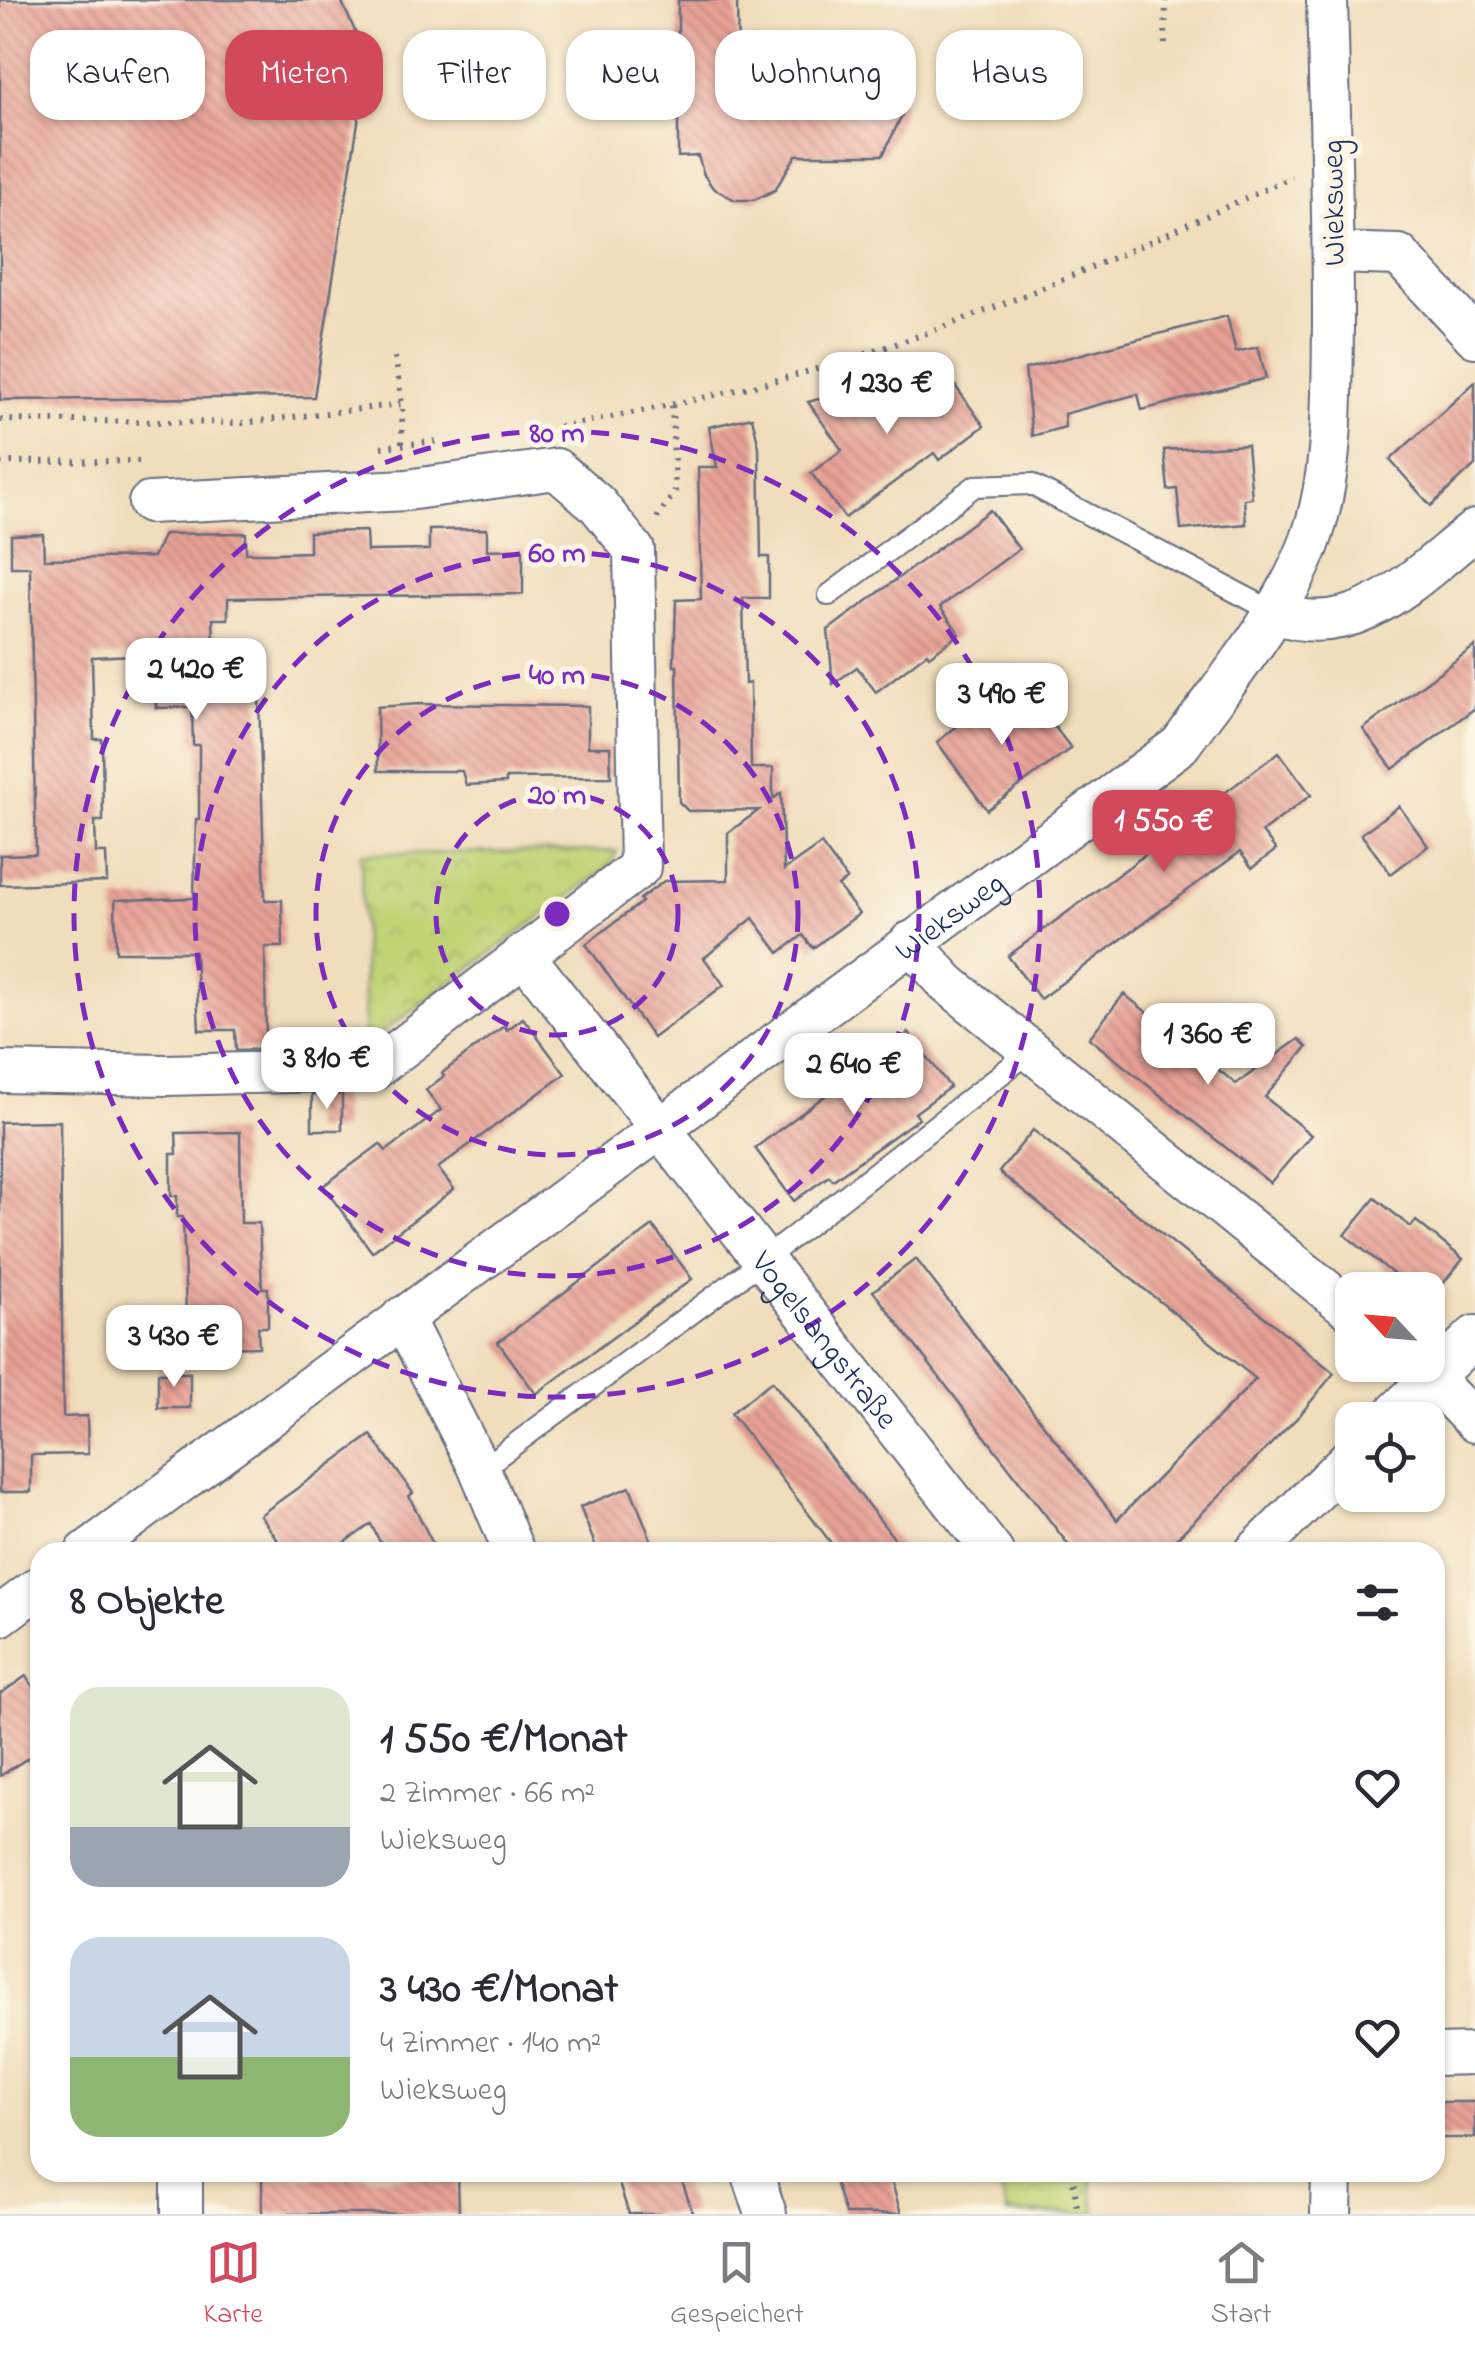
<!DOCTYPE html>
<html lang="de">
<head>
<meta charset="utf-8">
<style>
	body { margin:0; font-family:"Indie Flower",sans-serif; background:#f2f2f3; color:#2b2b33; height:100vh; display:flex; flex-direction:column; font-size:38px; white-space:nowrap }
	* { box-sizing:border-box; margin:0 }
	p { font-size:32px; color:#7c7c81 }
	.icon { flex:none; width:55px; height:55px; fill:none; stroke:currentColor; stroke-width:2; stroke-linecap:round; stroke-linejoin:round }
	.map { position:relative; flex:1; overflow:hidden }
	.details { position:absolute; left:30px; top:1542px; width:1415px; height:640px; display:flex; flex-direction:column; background:#fff; border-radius:30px; box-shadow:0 2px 8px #0004 }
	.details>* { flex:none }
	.hud { position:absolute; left:30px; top:30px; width:1415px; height:90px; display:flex; gap:20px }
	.needle { width:65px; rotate:296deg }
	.fabs { position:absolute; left:1335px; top:1272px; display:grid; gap:20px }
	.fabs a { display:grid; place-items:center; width:110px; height:110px; border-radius:20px; background:#fff; box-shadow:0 2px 8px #0004; font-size:50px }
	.price { position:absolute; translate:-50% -85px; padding:0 22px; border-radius:20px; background:#fff; color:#222; font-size:32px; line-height:65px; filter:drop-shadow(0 2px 5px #0008) }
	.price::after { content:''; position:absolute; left:50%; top:60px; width:30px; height:22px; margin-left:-15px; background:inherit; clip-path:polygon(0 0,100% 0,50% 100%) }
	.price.on { background:#d1495b; color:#fff }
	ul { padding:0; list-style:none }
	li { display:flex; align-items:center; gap:30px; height:250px; padding:0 40px }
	li span { display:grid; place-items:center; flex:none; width:280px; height:200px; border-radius:30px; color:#555 }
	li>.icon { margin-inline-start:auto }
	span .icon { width:120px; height:120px; fill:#fffc; stroke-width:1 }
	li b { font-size:42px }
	h2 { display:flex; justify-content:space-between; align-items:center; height:120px; padding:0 40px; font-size:42px }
	.chip { padding:0 35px; border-radius:30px; background:#fff; box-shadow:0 2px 8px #0004; font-size:35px; line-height:90px }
	.chip.on { background:#d1495b; color:#fff }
	.dock { display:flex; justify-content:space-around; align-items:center; height:140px; border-top:2px solid #e1e1e2; background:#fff; font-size:28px; color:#7c7c81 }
	.dock a { display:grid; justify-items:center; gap:5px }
	.dock .on { color:#d1495b }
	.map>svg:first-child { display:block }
</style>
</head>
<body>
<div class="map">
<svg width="1475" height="2214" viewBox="0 0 1475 2214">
	<defs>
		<pattern id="park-crowns" width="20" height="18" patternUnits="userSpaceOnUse" patternTransform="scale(2.5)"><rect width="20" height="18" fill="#c2d376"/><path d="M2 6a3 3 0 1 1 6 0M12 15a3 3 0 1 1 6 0" fill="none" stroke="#a6b568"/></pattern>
		<pattern id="building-back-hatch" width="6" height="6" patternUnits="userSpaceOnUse" patternTransform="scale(2.5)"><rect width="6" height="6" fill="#e9a296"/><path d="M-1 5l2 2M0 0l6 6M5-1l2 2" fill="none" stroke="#bc847e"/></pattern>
	</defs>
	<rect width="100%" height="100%" fill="#fcf5e5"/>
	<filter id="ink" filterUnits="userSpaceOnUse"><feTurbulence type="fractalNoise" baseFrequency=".01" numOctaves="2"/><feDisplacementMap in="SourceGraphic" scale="20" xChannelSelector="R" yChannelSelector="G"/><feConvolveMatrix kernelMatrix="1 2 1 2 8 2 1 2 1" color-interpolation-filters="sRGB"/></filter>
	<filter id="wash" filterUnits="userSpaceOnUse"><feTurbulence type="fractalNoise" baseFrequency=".0048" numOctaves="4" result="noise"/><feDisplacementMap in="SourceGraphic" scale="40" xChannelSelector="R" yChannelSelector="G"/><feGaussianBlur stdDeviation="2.25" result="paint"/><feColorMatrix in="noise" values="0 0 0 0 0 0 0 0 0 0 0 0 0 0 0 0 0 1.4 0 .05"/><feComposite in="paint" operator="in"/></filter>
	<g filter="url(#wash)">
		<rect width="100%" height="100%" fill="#f0ddbb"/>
		<g fill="url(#park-crowns)" stroke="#6e816a" stroke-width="2.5">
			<polygon points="617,851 610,866 365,1045 361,854"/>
			<polygon points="996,2173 1090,2173 1096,2214 1008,2214"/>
		</g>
		<g id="blocks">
			<g fill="url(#building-back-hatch)">
				<polygon points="0,0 341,0 368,60 314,397 0,400"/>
				<polygon points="678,0 737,0 738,59 901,58 902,115 883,155 796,155 775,190 754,200 735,200 713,188 704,175 698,156 678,157"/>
				<polygon points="1227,316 1236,352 1258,347 1266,378 1142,410 1138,394 1064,414 1065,427 1032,436 1025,369"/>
				<polygon points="884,380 894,380 915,406 951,380 984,426 939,460 934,453 845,518 811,473 842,450 808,402"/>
				<polygon points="1475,382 1475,465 1431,506 1390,460"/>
				<polygon points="752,417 759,447 761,557 769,557 769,598 743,598 745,684 750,683 751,768 773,768 773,799 781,793 784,870 821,844 847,879 838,886 859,914 813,948 803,935 779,953 753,918 704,958 724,985 653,1038 586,944 642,902 640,899 664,881 728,880 728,833 759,810 688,811 679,802 677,666 674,666 676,600 701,599 698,467 717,467 709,427"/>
				<polygon points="1247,445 1252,498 1244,499 1246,524 1181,530 1177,489 1168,490 1164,450"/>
				<polygon points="990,510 1019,549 940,607 960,634 929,656 927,653 876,692 857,667 833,684 828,630"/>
				<polygon points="487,529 487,550 523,549 523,594 228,598 228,619 213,619 216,697 259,696 265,900 282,900 283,947 265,947 266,1049 236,1050 235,1030 199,1030 195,952 116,952 115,900 194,898 196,819 199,819 199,745 193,745 192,707 156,708 155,654 92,657 94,739 102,739 103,821 95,821 96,853 106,853 107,882 0,885 0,855 36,854 30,567 11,567 11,535 43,534 44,559 153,557 164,534 246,533 246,553 277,553 309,552 309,532 366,531 367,551 429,550 429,530"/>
				<polygon points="1475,646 1475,708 1393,769 1363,729"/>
				<polygon points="1003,690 1010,700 1017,694 1036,719 1044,713 1071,748 987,810 937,742"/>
				<polygon points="419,704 588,706 588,747 610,747 611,777 506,778 506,783 466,785 462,771 378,771 377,707"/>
				<polygon points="1279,752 1311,795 1262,832 1276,850 1252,868 1240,852 1040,999 1008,956 1207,809 1206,807"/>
				<polygon points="1399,806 1428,846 1391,874 1361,834"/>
				<polygon points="1124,994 1236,1084 1299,1039 1307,1047 1265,1097 1311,1135 1270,1183 1089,1038"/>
				<polygon points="523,1018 565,1074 438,1168 454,1189 372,1252 323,1186 380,1144 386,1151 441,1110 426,1090 444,1076 442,1073 504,1026 507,1030"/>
				<polygon points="909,1033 950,1087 915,1113 919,1118 833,1180 829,1176 794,1201 755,1148"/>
				<polygon points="342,1094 342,1130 312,1130 312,1095"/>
				<polygon points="60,1121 63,1417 87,1416 88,1454 31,1455 31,1492 0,1492 0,1122"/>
				<polygon points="1033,1130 1334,1373 1300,1415 1163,1552 1074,1552 873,1291 916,1259 1117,1520 1256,1379 999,1172"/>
				<polygon points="240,1132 241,1223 259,1223 262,1288 268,1288 268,1327 258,1327 259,1347 187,1348 183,1217 177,1217 177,1196 171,1196 171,1154 177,1154 176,1133"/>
				<polygon points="1375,1198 1411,1227 1416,1221 1463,1259 1428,1302 1428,1290 1413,1290 1345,1235"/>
				<polygon points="653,1226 692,1279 536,1394 498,1342"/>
				<rect x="158" y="1373" width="32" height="35"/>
				<polygon points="772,1381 831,1458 905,1552 838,1552 731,1413"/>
				<polygon points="371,1435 413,1493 409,1496 437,1552 385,1552 371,1524 332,1552 286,1552 260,1515"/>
				<polygon points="630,1487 656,1552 598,1552 580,1507"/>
				<polygon points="26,1676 40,1697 40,1750 0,1776 0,1694"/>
				<rect x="1435" y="2102" width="40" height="36"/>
				<polygon points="421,2172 458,2172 459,2214 262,2214 262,2177 421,2176"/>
				<polygon points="615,2172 679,2172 693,2214 629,2214"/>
				<polygon points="832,2172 889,2172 901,2214 845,2214"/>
			</g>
		</g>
	</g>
	<g filter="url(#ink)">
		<use href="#blocks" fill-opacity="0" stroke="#666c7f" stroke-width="2.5"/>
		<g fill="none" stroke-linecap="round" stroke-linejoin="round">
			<defs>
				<g id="lane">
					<polyline points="829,595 975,486 1030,484 1276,613"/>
					<polyline points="480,1470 762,1261 1019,1060 1028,1049"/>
				</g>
				<g id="street">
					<polyline points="1333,253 1399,255 1475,337"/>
					<path d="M1276,613c81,31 139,-37 199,-83"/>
					<polyline points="910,942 947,983 1352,1311"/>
					<path id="s1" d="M523,954l470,598"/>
					<polyline points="0,1072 166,1075 373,1070 640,867 634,550 597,504 556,469 407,490 149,503"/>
					<polyline points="402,1317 480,1470 514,1552"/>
					<polyline points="1419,1365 1475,1422"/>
					<polyline points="1388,1420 1475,1336"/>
					<path id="s2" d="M86,1552l1094,-807c45,-63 99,-125 128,-198 27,-68 24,-154 25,-226 0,-107 -3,-214 -6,-321"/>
					<polyline points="1255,1552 1352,1456"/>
					<polyline points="0,1616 40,1586"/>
					<polyline points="1435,2055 1475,2054"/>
					<polyline points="182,2172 182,2214"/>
					<polyline points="752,2172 766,2214"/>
					<polyline points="1331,2214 1332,2172"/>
				</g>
			</defs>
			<use href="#lane" stroke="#666c7f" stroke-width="24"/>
			<use href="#street" stroke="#666c7f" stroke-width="44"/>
			<g stroke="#666c7f" stroke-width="6" stroke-dasharray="2.5 8" stroke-linecap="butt">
				<polyline points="1165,44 1166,0"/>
				<polyline points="395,357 402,404 402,445"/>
				<polyline points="0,420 243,423 402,404"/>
				<path d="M559,427c90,-17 180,-35 268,-61 161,-48 313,-120 465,-189"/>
				<polyline points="381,447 438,441"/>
				<polyline points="0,462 144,461"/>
				<polyline points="657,518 675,492 672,405"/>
				<polyline points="1072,2172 1078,2214"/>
			</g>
			<use href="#lane" stroke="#fff" stroke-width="20"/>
			<use href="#street" stroke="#fff" stroke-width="40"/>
		</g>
	</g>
	<g fill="none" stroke="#7b2cbf" stroke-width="5" stroke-dasharray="18 12">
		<circle cx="557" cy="914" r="121"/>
		<circle cx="557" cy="914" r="241"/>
		<circle cx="557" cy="914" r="362"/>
		<circle cx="557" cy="914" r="483"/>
	</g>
	<g text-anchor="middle" stroke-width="10" stroke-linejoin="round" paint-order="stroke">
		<g font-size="32" fill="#1b2f5e" stroke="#fcf5e5">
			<text transform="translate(1332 203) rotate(-91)" y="11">Wieksweg</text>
			<text dy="11" stroke="none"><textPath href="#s2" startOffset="1072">Wieksweg</textPath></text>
			<text dy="11" stroke="none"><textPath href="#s1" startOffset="490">Vogelsangstraße</textPath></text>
		</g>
	</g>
	<circle cx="557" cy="914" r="15" fill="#7b2cbf" stroke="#fcf5e5" stroke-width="5"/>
	<g font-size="30" text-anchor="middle" font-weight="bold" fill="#7b2cbf" stroke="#fcf5e5" stroke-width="10" stroke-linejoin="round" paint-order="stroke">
		<text x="557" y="442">80 m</text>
		<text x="557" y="562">60 m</text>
		<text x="557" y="684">40 m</text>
		<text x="557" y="804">20 m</text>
	</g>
</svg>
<div class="fabs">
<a><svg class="needle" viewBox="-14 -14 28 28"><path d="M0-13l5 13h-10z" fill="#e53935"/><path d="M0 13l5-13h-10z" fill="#7c7c81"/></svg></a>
<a><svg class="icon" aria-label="locate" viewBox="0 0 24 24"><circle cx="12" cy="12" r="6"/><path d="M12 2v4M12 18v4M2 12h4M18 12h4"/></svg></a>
</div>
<b class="price" style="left:887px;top:437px">1 230 €</b>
<b class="price" style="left:196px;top:723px">2 420 €</b>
<b class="price" style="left:1002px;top:748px">3 490 €</b>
<b class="price on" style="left:1164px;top:875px">1 550 €</b>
<b class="price" style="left:1208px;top:1088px">1 360 €</b>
<b class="price" style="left:327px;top:1112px">3 810 €</b>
<b class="price" style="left:854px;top:1118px">2 640 €</b>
<b class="price" style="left:174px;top:1390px">3 430 €</b>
<div class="hud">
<a class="chip">Kaufen</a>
<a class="chip on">Mieten</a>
<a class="chip">Filter</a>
<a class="chip">Neu</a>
<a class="chip">Wohnung</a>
<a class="chip">Haus</a>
</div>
<section class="details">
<h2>8 Objekte<svg class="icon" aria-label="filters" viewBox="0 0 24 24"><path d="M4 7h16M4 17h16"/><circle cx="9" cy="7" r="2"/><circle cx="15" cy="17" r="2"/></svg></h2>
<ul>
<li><span style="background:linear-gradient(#dfe7d0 70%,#9aa5b1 0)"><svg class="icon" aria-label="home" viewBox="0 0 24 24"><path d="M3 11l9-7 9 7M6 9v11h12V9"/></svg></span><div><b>1 550 €/Monat</b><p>2 Zimmer · 66 m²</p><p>Wieksweg</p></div><svg class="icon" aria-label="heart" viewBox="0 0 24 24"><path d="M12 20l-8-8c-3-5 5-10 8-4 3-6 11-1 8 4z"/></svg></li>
<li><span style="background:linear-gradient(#c9d6e8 60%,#8fb573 0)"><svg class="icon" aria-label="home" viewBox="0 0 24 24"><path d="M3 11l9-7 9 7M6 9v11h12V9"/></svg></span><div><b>3 430 €/Monat</b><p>4 Zimmer · 140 m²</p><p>Wieksweg</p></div><svg class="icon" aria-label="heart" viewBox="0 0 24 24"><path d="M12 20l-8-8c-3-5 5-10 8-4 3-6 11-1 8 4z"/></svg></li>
</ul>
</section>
</div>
<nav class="dock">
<a class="on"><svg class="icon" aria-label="map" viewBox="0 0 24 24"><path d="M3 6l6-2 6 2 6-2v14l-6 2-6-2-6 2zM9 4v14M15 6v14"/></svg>Karte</a>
<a><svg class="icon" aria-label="saved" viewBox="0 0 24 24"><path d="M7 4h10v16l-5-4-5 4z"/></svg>Gespeichert</a>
<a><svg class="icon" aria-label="home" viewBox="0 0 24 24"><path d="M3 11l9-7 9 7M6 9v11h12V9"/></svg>Start</a>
</nav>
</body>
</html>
